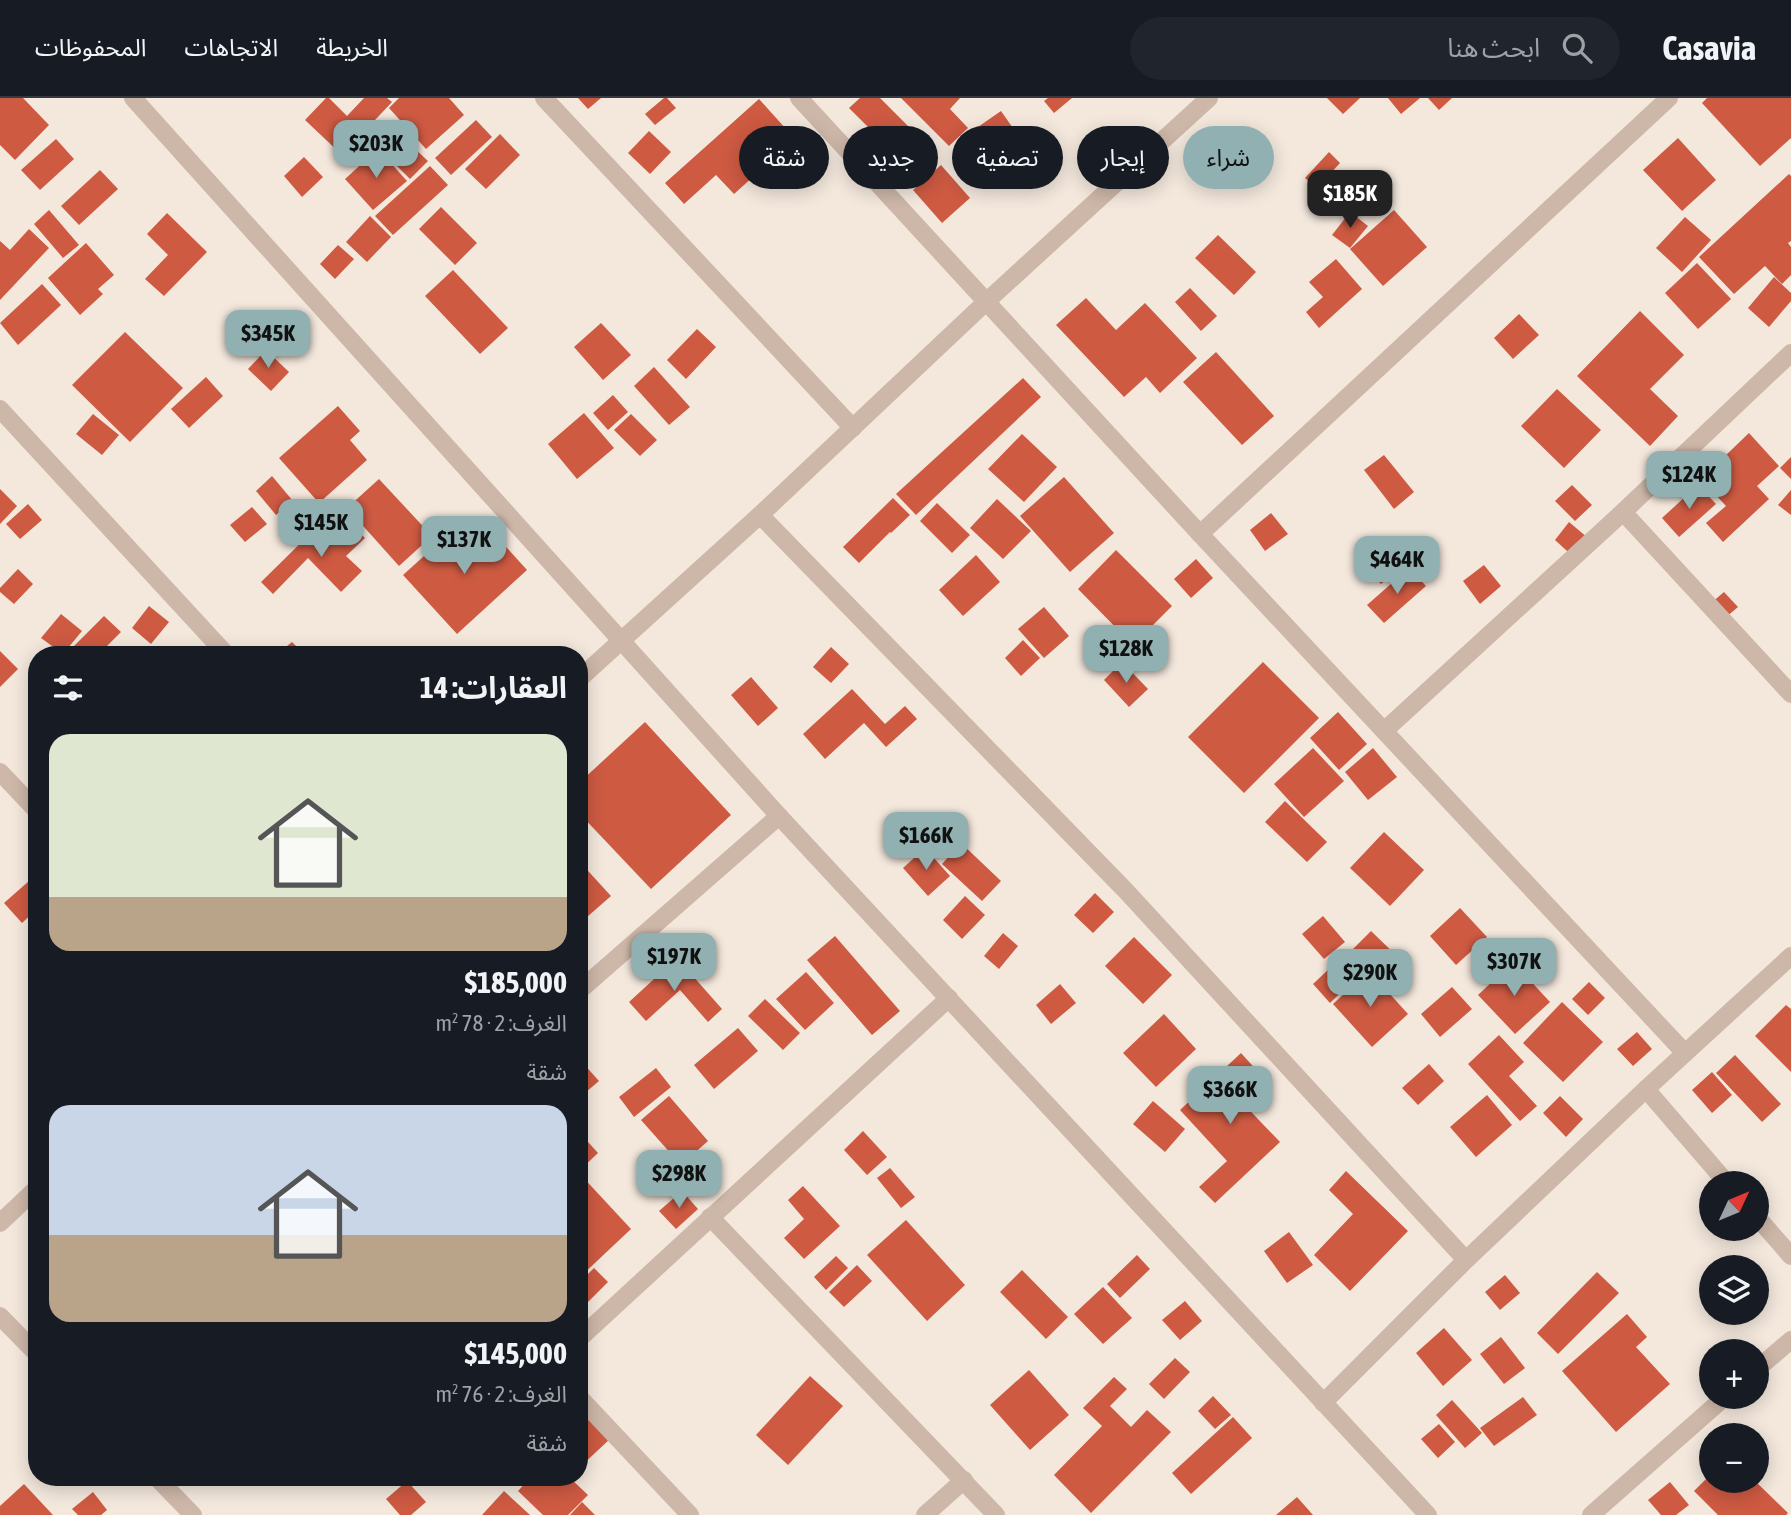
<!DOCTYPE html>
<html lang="ar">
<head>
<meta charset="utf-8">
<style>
	body { margin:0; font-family:"Asap Condensed","Noto Sans Arabic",sans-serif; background:#20242c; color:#f1f3f6; direction:rtl; height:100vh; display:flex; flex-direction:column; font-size:26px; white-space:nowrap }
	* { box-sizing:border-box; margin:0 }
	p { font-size:23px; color:#9ea1a6 }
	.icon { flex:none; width:38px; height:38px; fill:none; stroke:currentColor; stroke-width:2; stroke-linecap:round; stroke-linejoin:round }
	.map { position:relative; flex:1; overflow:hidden; direction:ltr }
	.side { position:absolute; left:28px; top:548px; width:560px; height:840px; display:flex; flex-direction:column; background:#171b24; border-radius:28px; box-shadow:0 4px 18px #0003; direction:rtl }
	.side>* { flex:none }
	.guide { position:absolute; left:609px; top:28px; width:665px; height:63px; direction:rtl; display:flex; gap:14px }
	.needle { width:46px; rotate:46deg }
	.buttons { position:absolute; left:1699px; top:1073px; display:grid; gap:14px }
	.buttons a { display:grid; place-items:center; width:70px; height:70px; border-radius:50%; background:#171b24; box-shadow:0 4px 18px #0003; font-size:35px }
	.price { position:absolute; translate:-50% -60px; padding:0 16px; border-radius:14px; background:#91b0b2; color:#111; font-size:23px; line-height:46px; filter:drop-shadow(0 2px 4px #0008) }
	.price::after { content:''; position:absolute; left:50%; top:42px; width:21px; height:16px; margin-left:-10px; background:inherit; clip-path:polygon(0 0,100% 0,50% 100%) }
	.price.selected { background:#222; color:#fff }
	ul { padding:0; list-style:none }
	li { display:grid; align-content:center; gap:14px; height:371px; padding:0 21px }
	li span { display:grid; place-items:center; height:217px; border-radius:21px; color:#555 }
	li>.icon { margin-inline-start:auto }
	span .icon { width:126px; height:126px; fill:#fffc; stroke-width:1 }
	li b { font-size:30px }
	h2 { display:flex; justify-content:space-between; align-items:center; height:84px; padding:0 21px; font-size:30px }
	.pill { padding:0 24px; border-radius:32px; background:#171b24; box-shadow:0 4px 18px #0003; font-size:24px; line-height:63px }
	.pill.selected { background:#91b0b2; color:#111 }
	header { display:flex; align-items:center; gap:42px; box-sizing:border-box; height:98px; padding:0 35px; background:#171b24; border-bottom:2px solid #363941 }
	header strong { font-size:33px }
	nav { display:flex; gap:38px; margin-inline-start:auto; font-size:24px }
	.search { width:490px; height:63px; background:#20242c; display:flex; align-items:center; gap:18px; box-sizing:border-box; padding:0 24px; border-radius:38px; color:#9ea1a6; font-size:26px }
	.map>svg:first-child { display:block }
</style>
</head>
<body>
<header>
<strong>Casavia</strong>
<div class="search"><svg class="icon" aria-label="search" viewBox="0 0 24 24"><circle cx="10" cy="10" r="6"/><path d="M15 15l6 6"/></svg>ابحث هنا</div>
<nav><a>الخريطة</a><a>الاتجاهات</a><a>المحفوظات</a></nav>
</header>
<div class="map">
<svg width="1791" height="1417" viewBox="0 0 1791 1417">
	<rect width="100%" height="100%" fill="#f4e8dd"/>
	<g fill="#ce5a42">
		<polygon points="0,0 23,0 49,27 15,62 0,47"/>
		<polygon points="326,0 329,0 347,18 364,0 387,0 392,4 342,57 305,22"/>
		<polygon points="399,0 449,0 464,17 426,51 389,10"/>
		<polygon points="578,0 601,0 588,11"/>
		<polygon points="664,0 667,0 676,10 655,27 645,16"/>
		<polygon points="860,0 880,0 910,30 890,51 849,10"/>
		<polygon points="901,0 960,0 950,11 968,30 949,48"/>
		<polygon points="1048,0 1072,0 1054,15 1044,3"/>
		<polygon points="1327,0 1360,0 1343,16"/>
		<polygon points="1388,0 1420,0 1401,16"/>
		<polygon points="1428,0 1452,0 1439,12"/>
		<polygon points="1707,0 1791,0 1791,40 1760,68 1702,5"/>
		<polygon points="759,1 795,41 734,96 716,77 684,106 665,85"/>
		<polygon points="1001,13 1015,33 988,51 975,31"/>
		<polygon points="476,22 492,39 451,77 435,60"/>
		<polygon points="649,33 671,54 650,76 628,55"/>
		<polygon points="500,36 520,57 486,91 465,71"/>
		<polygon points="1678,40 1716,82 1682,113 1643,72"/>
		<polygon points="56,41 74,61 40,92 21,72"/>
		<polygon points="413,49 428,63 410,81 396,67"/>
		<polygon points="378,51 407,83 373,112 345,81"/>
		<polygon points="1329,54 1340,65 1317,90 1305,80"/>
		<polygon points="304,59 323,79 302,99 284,78"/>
		<polygon points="941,67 970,100 942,125 913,92"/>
		<polygon points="430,68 448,87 393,137 375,118"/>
		<polygon points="100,72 118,91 79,127 61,108"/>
		<polygon points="1789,76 1791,78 1791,143 1788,145 1791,149 1791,177 1782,186 1765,168 1734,196 1699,159"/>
		<polygon points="441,109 477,145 455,167 419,131"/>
		<polygon points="49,112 79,147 63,160 34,126"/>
		<polygon points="1394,112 1427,149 1383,188 1350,151"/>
		<polygon points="1350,114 1368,128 1350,150 1332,137"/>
		<polygon points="167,115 207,154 164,198 145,181 168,157 147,136"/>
		<polygon points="370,118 391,139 367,164 346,144"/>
		<polygon points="1685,119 1711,142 1682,174 1656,150"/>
		<polygon points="29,131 49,150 0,202 0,143 10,152"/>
		<polygon points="1218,137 1256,174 1234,197 1195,160"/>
		<polygon points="86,145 114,177 98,191 103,196 80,217 48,180"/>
		<polygon points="338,147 354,161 335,181 320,166"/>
		<polygon points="1336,161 1362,191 1319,230 1306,214 1323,199 1309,184"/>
		<polygon points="1697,165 1731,201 1698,231 1665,195"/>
		<polygon points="453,172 508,230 480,256 425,198"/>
		<polygon points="1774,179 1791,195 1791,203 1769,229 1748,210"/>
		<polygon points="42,186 61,207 18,247 0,225"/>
		<polygon points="1190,190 1217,218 1201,233 1175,204"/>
		<polygon points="1086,200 1116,232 1145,205 1197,260 1160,295 1146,279 1124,299 1056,227"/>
		<polygon points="1640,213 1684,257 1650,291 1678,318 1650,348 1577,278"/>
		<polygon points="1519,216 1539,237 1513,261 1494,240"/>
		<polygon points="601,225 631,257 603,282 574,249"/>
		<polygon points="697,231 716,249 686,281 667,262"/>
		<polygon points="125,234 183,290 130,344 72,287"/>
		<polygon points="266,252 289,274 271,293 248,271"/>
		<polygon points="1216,254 1274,318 1242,347 1183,284"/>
		<polygon points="654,269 690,309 669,327 634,288"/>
		<polygon points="206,279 223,298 189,330 171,311"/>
		<polygon points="1023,280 1041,299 916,417 896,396"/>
		<polygon points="1557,291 1601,332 1564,370 1521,328"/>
		<polygon points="613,297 628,314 608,332 593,315"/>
		<polygon points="338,308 360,333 350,342 367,362 319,405 279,360"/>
		<polygon points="584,315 614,350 577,381 548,346"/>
		<polygon points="93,316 119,337 102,357 76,336"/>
		<polygon points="631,316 657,342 640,358 614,332"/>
		<polygon points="1749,335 1779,368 1757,388 1769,401 1723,444 1706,425 1726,408 1701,381"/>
		<polygon points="1022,336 1057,369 1024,404 988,371"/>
		<polygon points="1384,357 1414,394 1394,411 1364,372"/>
		<polygon points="1791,359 1791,381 1780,370"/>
		<polygon points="272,378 293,403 276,417 256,393"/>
		<polygon points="1064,379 1114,435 1070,474 1020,418"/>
		<polygon points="379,381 432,438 399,468 347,410"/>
		<polygon points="1572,387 1592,407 1575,423 1555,403"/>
		<polygon points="1698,387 1716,406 1679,439 1662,420"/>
		<polygon points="0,391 17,408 0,426"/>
		<polygon points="1791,392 1791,417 1778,407"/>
		<polygon points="893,400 910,417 891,435 890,434 859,465 843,449"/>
		<polygon points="997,401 1031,433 1003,461 970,430"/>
		<polygon points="937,405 970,437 952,455 920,423"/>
		<polygon points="28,406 42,422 20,441 6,426"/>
		<polygon points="252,409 267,426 245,444 230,427"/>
		<polygon points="1271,415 1288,436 1265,453 1250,432"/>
		<polygon points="1569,424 1594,445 1578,463 1555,442"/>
		<polygon points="351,426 365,440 346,458 362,473 341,494 308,460 273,496 261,484 316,430 331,446"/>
		<polygon points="455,430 471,448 490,431 527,472 457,536 403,477"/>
		<polygon points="1393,447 1407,463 1381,486 1367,470"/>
		<polygon points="1116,452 1172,508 1133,547 1078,491"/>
		<polygon points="976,457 1000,484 963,518 939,492"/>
		<polygon points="1196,461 1213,480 1191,500 1174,481"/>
		<polygon points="1484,467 1501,488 1480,506 1463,483"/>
		<polygon points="1409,470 1426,488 1384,525 1367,507"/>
		<polygon points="18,471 33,486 14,506 0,494 0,490"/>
		<polygon points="1724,494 1738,509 1718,526 1704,511"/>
		<polygon points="149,508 169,524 151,546 132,530"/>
		<polygon points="1044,509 1069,538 1044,560 1018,531"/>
		<polygon points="61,516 82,533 63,556 41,540"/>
		<polygon points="104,518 121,534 99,556 66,556"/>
		<polygon points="1023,542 1040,560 1021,578 1005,560"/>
		<polygon points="292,544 304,556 277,556"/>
		<polygon points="831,549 849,566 831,585 813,569"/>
		<polygon points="0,553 18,571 0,589"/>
		<polygon points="1122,564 1148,591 1129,609 1104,582"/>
		<polygon points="1263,564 1319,620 1244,695 1188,639"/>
		<polygon points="751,579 778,610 758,628 731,597"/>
		<polygon points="852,591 885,626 905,608 917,621 886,649 864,625 825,661 803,636"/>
		<polygon points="1338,614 1367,646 1339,672 1310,640"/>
		<polygon points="645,624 731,717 651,791 579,715 579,685"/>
		<polygon points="1313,650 1344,683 1304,719 1274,686"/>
		<polygon points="1373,650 1397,679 1368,702 1345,674"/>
		<polygon points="1285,703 1327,744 1307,764 1265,724"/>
		<polygon points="1384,734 1424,772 1390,808 1350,770"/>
		<polygon points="961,745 1001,783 982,803 942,766"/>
		<polygon points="925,750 950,778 928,798 903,770"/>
		<polygon points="579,763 611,798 579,826"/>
		<polygon points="37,776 37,811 22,825 4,805"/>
		<polygon points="1095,795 1114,814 1093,835 1074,817"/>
		<polygon points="965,798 985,817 962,841 943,822"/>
		<polygon points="1460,810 1487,839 1456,867 1430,838"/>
		<polygon points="1323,818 1345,844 1324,861 1302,836"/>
		<polygon points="1371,833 1401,862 1382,881 1352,852"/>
		<polygon points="1003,835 1018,848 999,871 984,858"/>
		<polygon points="835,838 900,913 872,937 807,862"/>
		<polygon points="1134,839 1172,877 1143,906 1105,868"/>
		<polygon points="1348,853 1365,871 1330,905 1313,886"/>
		<polygon points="677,860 722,911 708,924 680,892 646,923 629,904"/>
		<polygon points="1513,864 1550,904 1515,936 1478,897"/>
		<polygon points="1369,873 1408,916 1372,949 1333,906"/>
		<polygon points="806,874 834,905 805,932 776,901"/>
		<polygon points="1589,884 1605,900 1588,917 1572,901"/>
		<polygon points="1060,886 1076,905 1051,926 1036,907"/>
		<polygon points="1452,889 1472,911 1440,939 1421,916"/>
		<polygon points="765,901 800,935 783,952 748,918"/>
		<polygon points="1562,904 1603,944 1563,984 1523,945"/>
		<polygon points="1786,907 1791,911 1791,974 1755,938"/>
		<polygon points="1164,916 1196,951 1156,989 1123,955"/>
		<polygon points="738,930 758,953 714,991 694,967"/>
		<polygon points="1637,934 1652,951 1633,968 1617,951"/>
		<polygon points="1499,937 1524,964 1509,978 1537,1008 1520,1023 1468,966"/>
		<polygon points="1241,955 1260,976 1236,998 1280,1044 1215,1105 1199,1089 1227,1063 1180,1012"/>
		<polygon points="1735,957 1781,1006 1762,1024 1716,975"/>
		<polygon points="582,964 599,983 579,1000 579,967"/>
		<polygon points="1429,966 1444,983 1418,1007 1402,990"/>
		<polygon points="656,970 671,989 634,1019 619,999"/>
		<polygon points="1712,974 1732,997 1712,1015 1692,992"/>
		<polygon points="1487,997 1512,1027 1476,1059 1450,1029"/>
		<polygon points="669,998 708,1043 681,1067 641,1022"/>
		<polygon points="1560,998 1583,1021 1566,1039 1543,1015"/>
		<polygon points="1153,1003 1185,1031 1165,1054 1133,1026"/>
		<polygon points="863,1033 887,1059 867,1077 844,1052"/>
		<polygon points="579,1034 598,1055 579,1073"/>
		<polygon points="890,1070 915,1099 901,1110 877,1080"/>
		<polygon points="1346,1073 1408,1133 1350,1193 1314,1157 1353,1116 1329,1092"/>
		<polygon points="579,1075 631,1131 579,1180"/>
		<polygon points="803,1088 840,1128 804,1161 784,1140 804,1121 788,1102"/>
		<polygon points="682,1093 698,1111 676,1131 659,1113"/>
		<polygon points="906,1122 965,1187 927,1223 867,1157"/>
		<polygon points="1289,1134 1313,1167 1287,1185 1264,1153"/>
		<polygon points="1137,1157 1150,1171 1120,1200 1107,1186"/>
		<polygon points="836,1158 848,1170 826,1192 814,1179"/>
		<polygon points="857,1167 872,1183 844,1209 829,1194"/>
		<polygon points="594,1170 608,1184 579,1213 579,1185"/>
		<polygon points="1022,1172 1068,1219 1046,1241 1000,1194"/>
		<polygon points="1597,1174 1619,1195 1558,1256 1537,1235"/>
		<polygon points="1505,1177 1520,1195 1500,1212 1485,1194"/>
		<polygon points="1103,1189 1132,1220 1103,1246 1074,1216"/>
		<polygon points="1185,1203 1202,1223 1180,1242 1162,1222"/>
		<polygon points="1627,1216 1647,1239 1636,1249 1670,1286 1616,1334 1562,1273"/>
		<polygon points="1444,1230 1472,1262 1443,1288 1416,1255"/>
		<polygon points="1501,1239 1525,1270 1504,1286 1480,1256"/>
		<polygon points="1175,1260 1190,1274 1164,1301 1149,1286"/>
		<polygon points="1029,1272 1069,1317 1030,1352 990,1307"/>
		<polygon points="810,1278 843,1308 788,1367 756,1337"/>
		<polygon points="1114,1279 1127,1291 1110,1308 1131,1329 1147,1312 1171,1334 1091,1415 1054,1377 1102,1328 1083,1310"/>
		<polygon points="1213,1298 1231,1317 1215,1331 1198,1313"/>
		<polygon points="1523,1299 1537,1317 1494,1348 1480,1330"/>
		<polygon points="1452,1302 1482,1335 1465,1350 1436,1317"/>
		<polygon points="588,1315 611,1340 579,1370 579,1323"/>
		<polygon points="1233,1319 1252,1340 1191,1396 1172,1375"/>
		<polygon points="1439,1326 1455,1344 1438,1360 1421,1341"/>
		<polygon points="1712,1375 1712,1382 1754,1382 1788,1415 1786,1417 1718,1417 1694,1393"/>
		<polygon points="531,1379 569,1379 588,1397 568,1417 543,1417 518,1393"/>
		<polygon points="407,1383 426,1404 411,1417 400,1417 386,1401"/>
		<polygon points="1670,1384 1689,1407 1676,1417 1661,1417 1648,1402"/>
		<polygon points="24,1386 53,1417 0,1417 0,1408"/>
		<polygon points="504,1393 530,1417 482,1417"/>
		<polygon points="93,1394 107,1412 101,1417 78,1417 72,1411"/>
		<polygon points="1297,1399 1313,1417 1276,1417"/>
		<polygon points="582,1404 595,1417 570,1417"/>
	</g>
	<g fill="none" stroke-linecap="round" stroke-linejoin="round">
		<g stroke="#cdb7a8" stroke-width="18">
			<polyline points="133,0 779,718 1428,1417"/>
			<polyline points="544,0 853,330"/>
			<polyline points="799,0 1200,436 1685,955"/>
			<polyline points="0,311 226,556"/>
			<polyline points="1623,414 1791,596"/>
			<polyline points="760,417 1126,793 1466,1162"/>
			<polyline points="1200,436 1669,0"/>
			<polyline points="579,581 760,417 987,203 1209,0"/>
			<polyline points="1384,633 1623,414 1791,255"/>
			<polyline points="0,674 37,713"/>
			<polyline points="579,893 779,718"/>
			<polyline points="1646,991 1727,1085"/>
			<polyline points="710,1119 996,1417"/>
			<polyline points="1757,1119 1791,1158"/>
			<polyline points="0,1125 37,1090"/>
			<polyline points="579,1241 949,900"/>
			<polyline points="1757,1271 1791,1242"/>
			<polyline points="579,1299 690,1417"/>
			<polyline points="1323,1305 1466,1162 1646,991 1791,858"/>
			<polyline points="925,1417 964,1382"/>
			<polyline points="1591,1417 1726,1298"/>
		</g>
		<g stroke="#cdb7a8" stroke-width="18">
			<polyline points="0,1218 37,1256"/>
			<polyline points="156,1379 193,1417"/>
		</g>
	</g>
</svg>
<div class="buttons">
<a><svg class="needle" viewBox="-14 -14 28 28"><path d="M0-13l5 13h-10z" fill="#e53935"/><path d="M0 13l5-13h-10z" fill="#9ea1a6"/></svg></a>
<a><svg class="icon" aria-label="layers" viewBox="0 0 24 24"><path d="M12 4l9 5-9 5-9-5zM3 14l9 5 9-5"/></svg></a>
<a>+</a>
<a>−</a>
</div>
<b class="price" style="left:376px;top:82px">$203K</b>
<b class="price selected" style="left:1350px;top:132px">$185K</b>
<b class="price" style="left:268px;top:272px">$345K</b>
<b class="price" style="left:1689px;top:413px">$124K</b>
<b class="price" style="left:321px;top:461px">$145K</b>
<b class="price" style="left:464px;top:478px">$137K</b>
<b class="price" style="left:1397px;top:498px">$464K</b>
<b class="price" style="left:1126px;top:587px">$128K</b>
<b class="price" style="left:926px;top:774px">$166K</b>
<b class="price" style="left:674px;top:895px">$197K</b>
<b class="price" style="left:1514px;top:900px">$307K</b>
<b class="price" style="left:1370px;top:911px">$290K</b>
<b class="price" style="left:1230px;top:1028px">$366K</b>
<b class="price" style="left:679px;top:1112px">$298K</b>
<div class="guide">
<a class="pill selected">شراء</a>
<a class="pill">إيجار</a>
<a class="pill">تصفية</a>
<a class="pill">جديد</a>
<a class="pill">شقة</a>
</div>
<section class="side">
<h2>العقارات: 14<svg class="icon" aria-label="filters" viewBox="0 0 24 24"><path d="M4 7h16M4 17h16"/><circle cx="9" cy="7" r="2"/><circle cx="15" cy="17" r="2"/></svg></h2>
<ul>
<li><span style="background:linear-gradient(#dfe7d0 75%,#b9a48a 0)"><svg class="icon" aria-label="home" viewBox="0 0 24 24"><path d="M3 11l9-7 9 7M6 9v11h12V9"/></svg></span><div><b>$185,000</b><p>الغرف: 2 · 78 m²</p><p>شقة</p></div></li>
<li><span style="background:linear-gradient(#c9d6e8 60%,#b9a48a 0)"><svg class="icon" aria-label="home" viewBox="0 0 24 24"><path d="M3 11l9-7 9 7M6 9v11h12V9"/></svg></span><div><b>$145,000</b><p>الغرف: 2 · 76 m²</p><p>شقة</p></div></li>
</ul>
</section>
</div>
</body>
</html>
